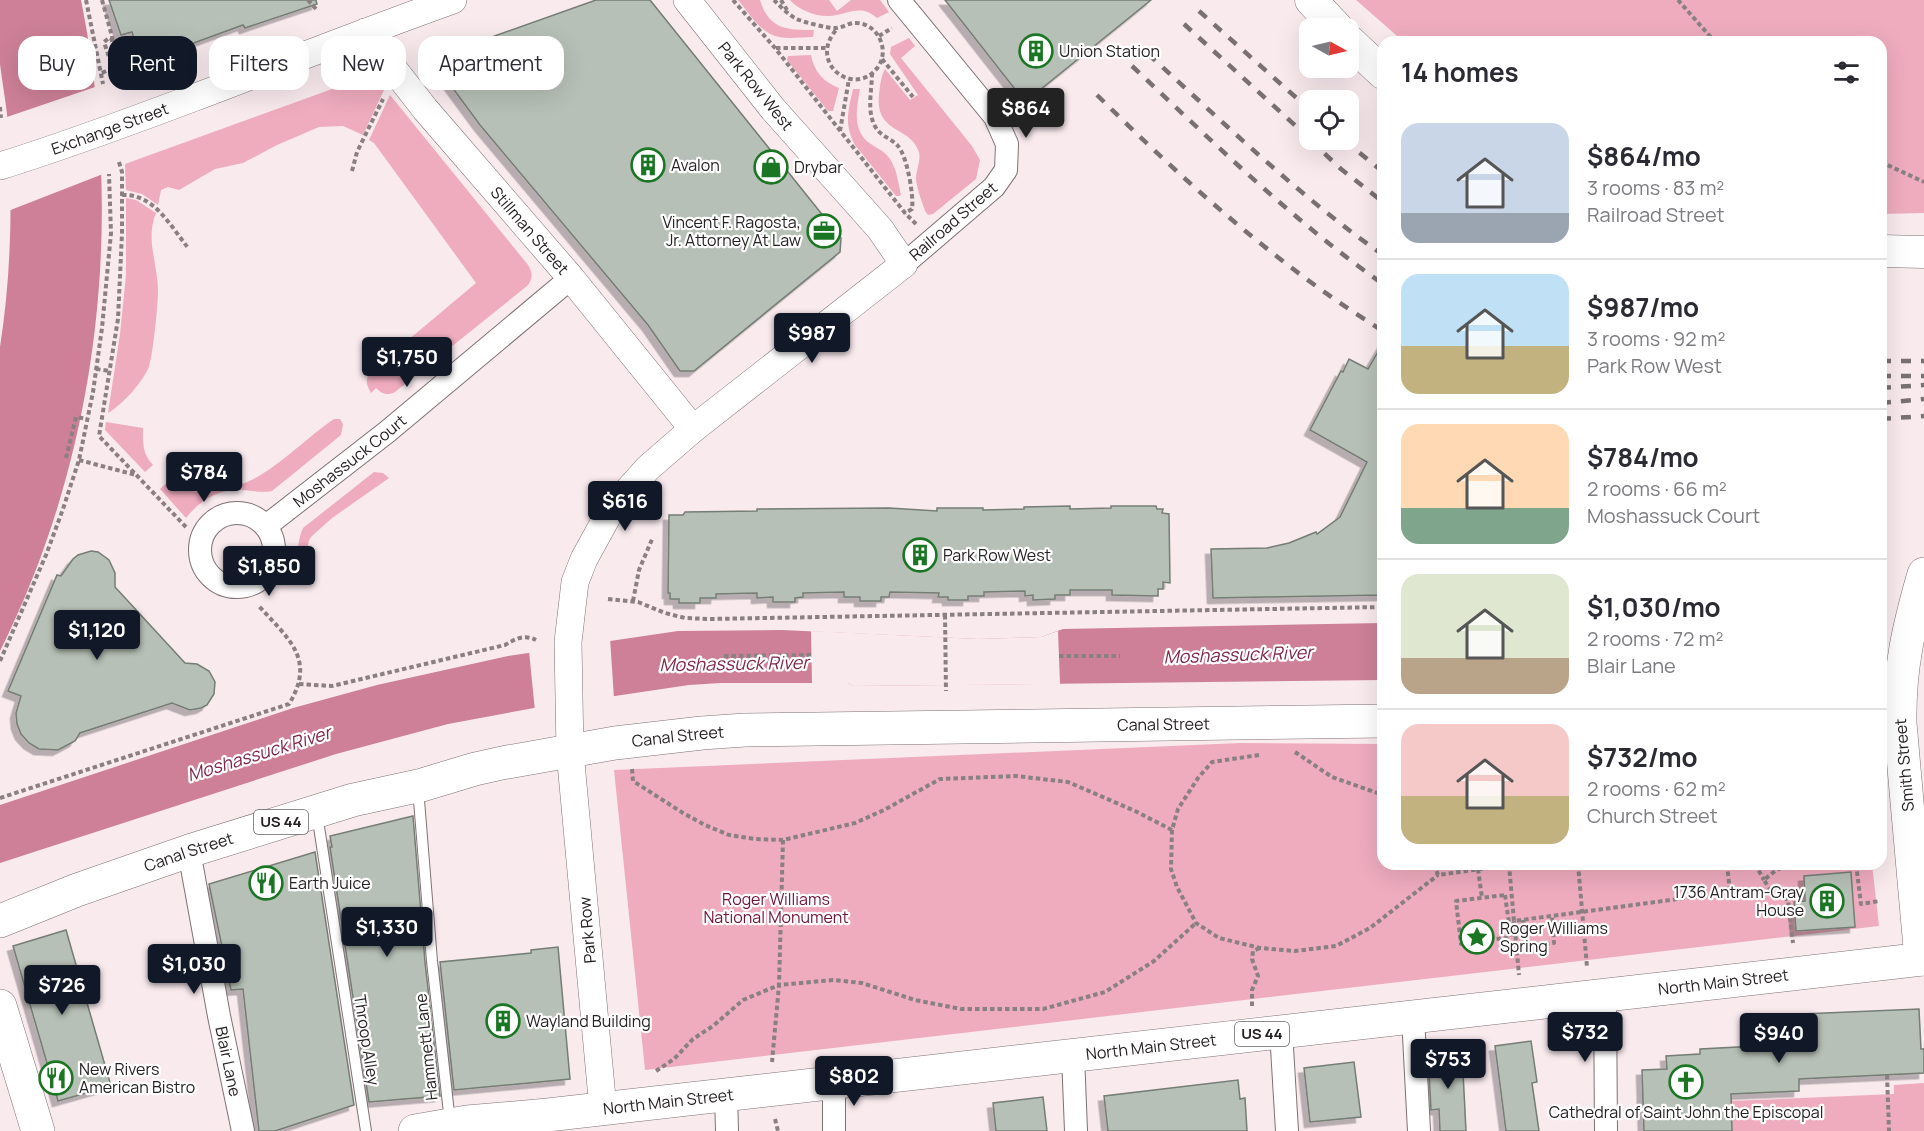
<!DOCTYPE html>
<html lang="en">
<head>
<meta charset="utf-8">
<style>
	body { margin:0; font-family:Manrope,sans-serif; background:#f7f7f7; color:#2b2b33; height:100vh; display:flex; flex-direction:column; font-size:22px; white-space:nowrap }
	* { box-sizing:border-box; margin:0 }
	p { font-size:20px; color:#7c7c81 }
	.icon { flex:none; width:33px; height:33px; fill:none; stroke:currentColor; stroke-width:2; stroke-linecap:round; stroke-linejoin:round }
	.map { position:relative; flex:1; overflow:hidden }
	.side { position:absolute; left:1377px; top:36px; width:510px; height:834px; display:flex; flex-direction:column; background:#fff; border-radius:18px; box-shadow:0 6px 24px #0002 }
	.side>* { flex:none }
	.top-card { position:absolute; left:18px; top:36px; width:570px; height:54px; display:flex; gap:12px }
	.needle { width:39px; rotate:98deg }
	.controls { position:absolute; left:1299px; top:18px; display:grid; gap:12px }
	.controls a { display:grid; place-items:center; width:60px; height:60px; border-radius:12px; background:#fff; box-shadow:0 6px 24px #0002; font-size:30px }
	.price { position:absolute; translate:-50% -51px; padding:0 14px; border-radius:6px; background:#111827; color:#fff; font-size:20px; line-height:39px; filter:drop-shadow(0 2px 3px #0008) }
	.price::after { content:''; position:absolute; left:50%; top:36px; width:18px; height:14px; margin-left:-9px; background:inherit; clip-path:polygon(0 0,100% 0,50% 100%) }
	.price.active { background:#222; color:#fff }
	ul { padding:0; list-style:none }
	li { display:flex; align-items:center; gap:18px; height:150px; padding:0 24px }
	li+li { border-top:2px solid #e1e1e2 }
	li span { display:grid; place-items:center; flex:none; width:168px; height:120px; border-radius:18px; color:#555 }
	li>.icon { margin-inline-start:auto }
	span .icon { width:72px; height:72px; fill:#fffc; stroke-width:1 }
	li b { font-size:26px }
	h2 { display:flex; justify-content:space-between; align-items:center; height:72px; padding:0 24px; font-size:26px }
	.chip { padding:0 21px; border-radius:18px; background:#fff; box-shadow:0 6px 24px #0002; font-size:21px; line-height:54px }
	.chip.active { background:#111827; color:#fff }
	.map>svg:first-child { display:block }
</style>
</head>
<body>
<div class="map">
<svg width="1924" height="1131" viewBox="0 0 1924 1131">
	<defs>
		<filter id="shadow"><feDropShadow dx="-5.5" dy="5.5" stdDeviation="0" flood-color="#0004"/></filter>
	</defs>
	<rect width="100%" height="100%" fill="#f9eaee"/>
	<g fill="#efacbf">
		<path d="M738,0h22c9,29 26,30 54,30l-1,7c-11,0 -23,2 -34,0 -18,-3 -30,-24 -41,-37z"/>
		<path d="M790,0h39l8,11 14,-11h29l9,12 -12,6c-17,-15 -30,-3 -47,-2 -14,1 -31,-6 -40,-16z"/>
		<polygon points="1356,0 1924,0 1924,213 1881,214 1881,42 1404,42"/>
		<path d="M909,38l6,8 -14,12 71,88 8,14 -4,19 -43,35 -5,1 -3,-4c-3,-10 -8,-21 -9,-32 0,-8 5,-19 3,-27 -8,-26 -44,-18 -40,-57 1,-10 2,-19 6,-26l25,31 8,-5 -28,-41 1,-7z"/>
		<path d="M811,55c3,16 12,27 28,33l-6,23h-5l-41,-51 1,-4z"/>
		<polygon points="365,79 377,81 385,88 363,135 343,126 319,127 277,145 243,163 215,169 179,190 168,187 161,190 158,205 142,194 126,190 125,164 357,80"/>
		<path d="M853,89h7c-3,18 -8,40 8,53 8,6 16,8 22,17 7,10 8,24 11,36l-2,1h-3l-41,-51c-11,-21 -7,-33 -2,-56z"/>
		<path d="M390,95l138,170c5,8 5,14 -1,21l-132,106c-8,4 -13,2 -19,-4l-5,5c-5,-9 -6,-13 -1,-21l106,-89 -102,-140 -5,-3z"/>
		<path d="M126,198l10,2 20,13c-11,26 2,51 2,78 0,13 -5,67 -10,78 -8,16 -25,35 -40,44l12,-79 6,-59z"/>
		<path d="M334,419h6l3,5 -2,11 -69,56c-10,2 -19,0 -29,-1 -23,-2 -43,10 -57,28l-26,-29 12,-11 20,13 5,1c16,-5 35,-4 50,-10 29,-12 60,-45 87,-63z"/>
		<path d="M106,422l37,6c0,14 -1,26 10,37l-8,7 -40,-42z"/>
		<path d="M374,472l9,1 6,5 -57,40 -20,18 -3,4 -3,16 -12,19c5,-15 2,-33 9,-47z"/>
		<polygon points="1240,743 1383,744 1383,864 1872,864 1879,926 645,1070 614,770"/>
		<polygon points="1924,1083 1924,1131 1732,1131 1731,1101 1894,1094 1894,1085"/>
	</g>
	<g fill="#cd8097">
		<path d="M0,0h81c44,218 19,451 -81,651v-304c12,-77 13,-156 7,-233 -2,-17 -5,-33 -7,-50 0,-21 0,-43 0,-64z"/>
		<polygon points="1383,623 1383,680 853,686 848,683 720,683 689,685 534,708 448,724 336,754 0,863 0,805 293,708 377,685 508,656 678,631 782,630 978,639 1041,637 1063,629"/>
	</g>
	<g fill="#f9eaee">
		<polygon points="98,86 103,174 8,211 4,118"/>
		<polygon points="1881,626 1924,639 1924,691 1881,685"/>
		<polygon points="811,631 978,639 1041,637 1058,631 1060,684 853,686 848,683 812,683"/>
		<polygon points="610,638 614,699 535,711 529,651"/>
	</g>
	<g fill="#b7c0b6" stroke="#747d74" stroke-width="1.5" filter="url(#shadow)">
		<polygon points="109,0 316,0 317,4 245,28 243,25 142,62 132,32 121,35"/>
		<polygon points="596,0 650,0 841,238 840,252 694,371 680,371 648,325 480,125 446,79 443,69 447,58 458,49"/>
		<polygon points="945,0 1151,0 1025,102"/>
		<polygon points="1383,343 1383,595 1213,598 1211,549 1267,548 1289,543 1316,532 1317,534 1340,517 1367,462 1310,430 1341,371 1343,372 1349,359 1368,369"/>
		<polygon points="1070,506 1070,509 1111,508 1111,506 1156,506 1157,509 1163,509 1162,513 1169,514 1170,583 1163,582 1163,589 1158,589 1158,596 1112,595 1112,590 1070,590 1070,595 1055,595 1055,599 1033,600 1033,595 1025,596 1025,591 984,592 984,596 968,596 968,600 948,600 948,597 938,597 939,593 890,592 889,597 881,597 881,601 860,601 860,597 844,597 844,592 803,593 803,597 795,598 795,602 773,602 773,597 757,598 757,593 716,594 716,598 700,598 700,603 679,603 679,599 670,599 670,593 668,593 669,515 683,515 685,512 757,511 757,509 889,508 937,511 937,508 983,508 983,510 1024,509 1024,507"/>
		<polygon points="91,551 98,552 109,560 115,573 115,587 185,663 197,664 209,671 215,682 214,694 207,705 201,708 190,710 172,703 80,733 75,741 58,750 39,749 29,743 21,734 17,724 16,713 21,696 8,691 57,575 61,576 73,559 78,555"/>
		<polygon points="413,816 425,962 440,1096 369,1102 330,847 332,847 330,836"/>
		<polygon points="315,852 354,1105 275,1131 259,1131 243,989 231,990 209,884"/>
		<polygon points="1851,872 1855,927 1796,931 1794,902 1805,901 1804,876"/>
		<polygon points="66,930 111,1086 58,1101 13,946"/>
		<polygon points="558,947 570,1079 454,1090 440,962 531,953 531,950"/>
		<polygon points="1919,1009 1921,1049 1924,1049 1924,1073 1799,1079 1799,1091 1731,1094 1732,1131 1644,1131 1642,1070 1667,1069 1666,1056 1700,1054 1700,1049 1757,1046 1756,1016"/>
		<polygon points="1531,1041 1537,1082 1532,1083 1539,1131 1506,1131 1495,1046"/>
		<polygon points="1462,1052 1466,1131 1440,1131 1439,1109 1431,1110 1428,1054"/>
		<polygon points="1354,1062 1361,1117 1310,1122 1304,1068"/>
		<polygon points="1238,1080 1240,1099 1245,1098 1247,1131 1108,1131 1104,1096"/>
		<polygon points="1043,1097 1047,1131 996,1131 993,1103"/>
	</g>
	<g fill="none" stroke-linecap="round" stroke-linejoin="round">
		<defs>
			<g id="service">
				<polyline points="418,788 432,961 450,1122"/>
				<polyline points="317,814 366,1131"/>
			</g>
			<g id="minor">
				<polyline points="899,0 995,117 1007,144 1006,170 994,187 904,264"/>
				<circle cx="237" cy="550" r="37"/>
				<path id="s1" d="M266,526l121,-94 184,-154"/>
				<path id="s2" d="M189,851l30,165 24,115"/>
				<polyline points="1605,995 1606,1131"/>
				<polyline points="1413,1017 1419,1131"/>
				<polyline points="1281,1031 1287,1131"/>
				<polyline points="1073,1055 1076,1131"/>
				<polyline points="726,1094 727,1131"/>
				<polyline points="834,1131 834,1082"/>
			</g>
			<g id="tertiary">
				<path id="s3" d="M365,32l60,77 146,169 122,151"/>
				<path id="s4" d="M0,166c65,-20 129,-44 193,-68 87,-33 173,-67 260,-98"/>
				<polyline points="603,1109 570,752 568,642 575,582 584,559 612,508 648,468 693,429 904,264 880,229 773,109 687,0"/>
			</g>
			<g id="secondary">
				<polyline points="1311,0 1337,28"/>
				<polyline points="1348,40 1383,73"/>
				<polyline points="1881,251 1924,252"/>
			</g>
			<g id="primary">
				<path id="s5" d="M0,921l77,-31 112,-39 164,-51 69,-15 53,-16 27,-6 113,-20 87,-10 43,-3 638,-9"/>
				<path d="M1921,959l-21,-236c-1,-55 9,-97 24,-149"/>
				<polyline points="0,1006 38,1131"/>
				<path id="s6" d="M415,1131l52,-9 81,-7 1376,-156"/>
			</g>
		</defs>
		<use href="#service" stroke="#7e7174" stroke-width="12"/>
		<use href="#minor" stroke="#7e7174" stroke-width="24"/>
		<use href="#tertiary" stroke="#7e7174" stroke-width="28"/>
		<use href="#secondary" stroke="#7e7174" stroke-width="33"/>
		<use href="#primary" stroke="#7e7174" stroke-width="34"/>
		<g stroke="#8a8083" stroke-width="4" stroke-dasharray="4.5 3" stroke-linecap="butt">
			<polyline points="86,0 103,84"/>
			<polyline points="102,0 113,40"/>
			<polyline points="308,0 316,9"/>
			<polyline points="733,0 775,48 905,213 916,224"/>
			<path d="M774,0c7,7 15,16 25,20 8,3 28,8 36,8 8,0 14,-6 22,-5 21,1 33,27 21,44 -23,32 -72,-4 -41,-38"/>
			<polyline points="781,0 787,10"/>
			<polyline points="1678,0 1715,42"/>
			<polyline points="879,36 892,28"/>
			<polyline points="776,48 826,48"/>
			<polyline points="882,59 913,97"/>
			<polyline points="102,73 110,69 111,63 104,42 109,38 111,38 127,83"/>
			<path d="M872,73c0,18 -6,39 4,55 5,8 16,11 22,18 9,10 16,50 14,63l-7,4"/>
			<polyline points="0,107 1,118"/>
			<polyline points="840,131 849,79"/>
			<polyline points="119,162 122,172 122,233 118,319 99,436 186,527"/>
			<polyline points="1881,162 1924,182"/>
			<polyline points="352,171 357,152 383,99"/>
			<path d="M122,195c32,-2 49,32 67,54"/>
			<polyline points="96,369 110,371"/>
			<polyline points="66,458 76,417 87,419"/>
			<polyline points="79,460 136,475"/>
			<polyline points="608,599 638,602 665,613 685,618 709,619 1383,607"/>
			<polyline points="633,601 639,570 653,537"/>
			<polyline points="945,615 946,691"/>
			<polyline points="724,656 812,655"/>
			<polyline points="1059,656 1120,656"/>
			<polyline points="0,661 46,555 63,509 79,460 93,392 102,328 111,233 109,174"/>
			<path d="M299,684l33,2 173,-41c10,-6 19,-11 31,-5"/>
			<polyline points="1295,752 1332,777 1383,795"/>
			<polyline points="1259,755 1212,762 1198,778 1178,809 1172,830 1171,869 1177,887 1196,923 1219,938 1260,948 1295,951 1336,946 1370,928 1438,875"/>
			<polyline points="632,769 633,781 683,813 705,825 729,835 755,839 783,840 855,823 884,810 940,779 1016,776 1068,782 1135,811 1172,830"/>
			<path d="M0,798l289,-94c28,-46 -2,-66 -31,-99"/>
			<polyline points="783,840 779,985 833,980 862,983 915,1000 961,1009 1043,1009 1105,992 1154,961 1196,923"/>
			<polyline points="1434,864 1438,875 1509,865"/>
			<polyline points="1525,864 1509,865 1514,921 1730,892 1771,892 1788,900 1793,943"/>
			<polyline points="1578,864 1587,967"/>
			<polyline points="1727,864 1730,892"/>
			<polyline points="1755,864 1764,880"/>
			<polyline points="1856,864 1861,904 1880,901"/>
			<polyline points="1478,869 1482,898"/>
			<polyline points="1771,891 1764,880 1775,871 1789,864"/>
			<polygon points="1505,895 1511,937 1461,944 1456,901"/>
			<polyline points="1523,920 1525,945 1554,943 1552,916"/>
			<polyline points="1514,921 1519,975"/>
			<polyline points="1252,1006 1252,990 1258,976 1252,959 1253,951 1260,948"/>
			<polyline points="656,1071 674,1059 693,1039 713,1026 743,1000 779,985 772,1062"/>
			<polyline points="1887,1075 1889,1131"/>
			<polyline points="775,1119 778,1131"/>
		</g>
		<use href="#service" stroke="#fff" stroke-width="10"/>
		<use href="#minor" stroke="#fff" stroke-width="22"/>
		<use href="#tertiary" stroke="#fff" stroke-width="27"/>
		<use href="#secondary" stroke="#fff" stroke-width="32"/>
		<use href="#primary" stroke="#fff" stroke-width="33"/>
		<g stroke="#797072" stroke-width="4.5" stroke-dasharray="10 10" stroke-linecap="butt">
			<polyline points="1199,11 1310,110"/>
			<polyline points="1184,24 1310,139"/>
			<path d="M1148,54c76,69 151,142 235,201"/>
			<path d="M1132,66c81,76 160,154 251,218"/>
			<path d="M1097,95c88,87 181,171 286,236"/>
			<polyline points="1310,140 1341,169 1383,202"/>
			<polyline points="1344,140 1383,172"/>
			<polyline points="1881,361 1924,361"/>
			<polyline points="1881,376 1924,376"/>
			<polyline points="1881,388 1924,385"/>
			<polyline points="1881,403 1924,399"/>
			<polyline points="1881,419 1924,416"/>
		</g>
	</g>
	<defs>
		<symbol id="building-ring" viewBox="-11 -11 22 22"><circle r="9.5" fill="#fff" stroke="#1b7624" stroke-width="1.5"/><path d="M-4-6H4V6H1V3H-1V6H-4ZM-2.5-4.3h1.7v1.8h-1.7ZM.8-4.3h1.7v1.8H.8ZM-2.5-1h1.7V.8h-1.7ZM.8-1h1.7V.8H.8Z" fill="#1b7624"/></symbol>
		<symbol id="shop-ring" viewBox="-11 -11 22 22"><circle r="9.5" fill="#fff" stroke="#1b7624" stroke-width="1.5"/><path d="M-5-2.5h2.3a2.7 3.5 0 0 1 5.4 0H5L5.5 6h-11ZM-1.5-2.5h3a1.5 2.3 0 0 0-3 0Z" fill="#1b7624"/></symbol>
		<symbol id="office-ring" viewBox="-11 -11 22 22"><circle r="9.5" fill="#fff" stroke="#1b7624" stroke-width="1.5"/><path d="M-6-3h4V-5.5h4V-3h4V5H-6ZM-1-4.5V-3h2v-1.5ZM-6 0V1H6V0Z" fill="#1b7624"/></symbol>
		<symbol id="restaurant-ring" viewBox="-11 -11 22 22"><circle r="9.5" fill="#fff" stroke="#1b7624" stroke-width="1.5"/><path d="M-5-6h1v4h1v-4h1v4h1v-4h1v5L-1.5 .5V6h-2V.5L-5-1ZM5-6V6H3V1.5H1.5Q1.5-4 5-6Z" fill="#1b7624"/></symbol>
		<symbol id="sight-ring" viewBox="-11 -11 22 22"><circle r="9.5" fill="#fff" stroke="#1b7624" stroke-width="1.5"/><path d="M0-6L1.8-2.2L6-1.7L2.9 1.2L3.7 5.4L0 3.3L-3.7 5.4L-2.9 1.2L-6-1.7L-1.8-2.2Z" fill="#1b7624"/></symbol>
		<symbol id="church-ring" viewBox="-11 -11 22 22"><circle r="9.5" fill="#fff" stroke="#1b7624" stroke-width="1.5"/><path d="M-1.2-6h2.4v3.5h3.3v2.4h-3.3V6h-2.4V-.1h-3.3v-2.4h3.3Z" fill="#1b7624"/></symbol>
	</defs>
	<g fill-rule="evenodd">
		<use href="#building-ring" x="1017" y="32" width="38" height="38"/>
		<use href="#building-ring" x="629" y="146" width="38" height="38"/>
		<use href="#shop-ring" x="752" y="148" width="38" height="38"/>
		<use href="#office-ring" x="805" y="212" width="38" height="38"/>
		<use href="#building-ring" x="901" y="536" width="38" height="38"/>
		<use href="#restaurant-ring" x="247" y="864" width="38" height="38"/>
		<use href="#building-ring" x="1808" y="882" width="38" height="38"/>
		<use href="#sight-ring" x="1458" y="918" width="38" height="38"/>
		<use href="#building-ring" x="484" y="1002" width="38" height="38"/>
		<use href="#restaurant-ring" x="37" y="1059" width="38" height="38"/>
		<use href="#church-ring" x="1667" y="1063" width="38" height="38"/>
	</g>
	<g text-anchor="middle" stroke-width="4.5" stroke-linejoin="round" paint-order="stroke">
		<g fill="#fff" stroke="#676464" stroke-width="1.5">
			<rect x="254" y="810" width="54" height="24" rx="4.5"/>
			<rect x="1235" y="1022" width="54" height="24" rx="4.5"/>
		</g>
		<g font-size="15" font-weight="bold" fill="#262122">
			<text x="281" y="827">US 44</text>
			<text x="1262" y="1039">US 44</text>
		</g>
		<g font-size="16" fill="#262122" stroke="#fff" text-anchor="start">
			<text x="1059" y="57">Union Station</text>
			<text x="671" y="171">Avalon</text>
			<text x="794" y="173">Drybar</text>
			<text x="801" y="228" text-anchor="end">Vincent F. Ragosta,<tspan x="801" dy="18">Jr. Attorney At Law</tspan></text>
			<text x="943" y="561">Park Row West</text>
			<text x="289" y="889">Earth Juice</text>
			<text x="1804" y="898" text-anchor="end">1736 Antram-Gray<tspan x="1804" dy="18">House</tspan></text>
			<text x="1500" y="934">Roger Williams<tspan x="1500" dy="18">Spring</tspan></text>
			<text x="526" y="1027">Wayland Building</text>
			<text x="79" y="1075">New Rivers<tspan x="79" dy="18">American Bistro</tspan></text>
			<text x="1686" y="1118" text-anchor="middle">Cathedral of Saint John the Episcopal</text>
		</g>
		<g font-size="16" fill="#262122" stroke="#fff">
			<text transform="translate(756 86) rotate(51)" y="6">Park Row West</text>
			<text dy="6" stroke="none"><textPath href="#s4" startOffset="116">Exchange Street</textPath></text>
			<text transform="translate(953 221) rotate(-41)" y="6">Railroad Street</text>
			<text dy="6" stroke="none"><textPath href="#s3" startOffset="258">Stillman Street</textPath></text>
			<text dy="6" stroke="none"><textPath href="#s1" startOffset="106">Moshassuck Court</textPath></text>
			<text dy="6" stroke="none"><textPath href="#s5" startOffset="1191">Canal Street</textPath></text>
			<text dy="6" stroke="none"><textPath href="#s5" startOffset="705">Canal Street</textPath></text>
			<text transform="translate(1904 765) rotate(-95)" y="6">Smith Street</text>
			<text dy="6" stroke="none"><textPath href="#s5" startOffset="201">Canal Street</textPath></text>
			<text transform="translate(587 930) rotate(-95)" y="6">Park Row</text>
			<text dy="6" stroke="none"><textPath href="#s6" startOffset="1317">North Main Street</textPath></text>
			<text transform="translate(367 1040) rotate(81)" y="6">Throop Alley</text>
			<text dy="6" stroke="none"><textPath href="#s6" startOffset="741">North Main Street</textPath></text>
			<text transform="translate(426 1047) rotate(-96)" y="6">Hammett Lane</text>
			<text dy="6" stroke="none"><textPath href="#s2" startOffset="214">Blair Lane</textPath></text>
			<text dy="6" stroke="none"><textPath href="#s6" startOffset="255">North Main Street</textPath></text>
		</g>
		<g font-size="16" fill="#70133a" stroke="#fff">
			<text x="776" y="905">Roger Williams<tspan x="776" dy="18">National Monument</tspan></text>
		</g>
		<g font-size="18" font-style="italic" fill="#812649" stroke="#fff">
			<text transform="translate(1238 655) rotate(-2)" y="6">Moshassuck River</text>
			<text transform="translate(734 664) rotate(-1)" y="6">Moshassuck River</text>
			<text transform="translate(259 754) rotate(-17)" y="6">Moshassuck River</text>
		</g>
	</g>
</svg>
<div class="controls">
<a><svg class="needle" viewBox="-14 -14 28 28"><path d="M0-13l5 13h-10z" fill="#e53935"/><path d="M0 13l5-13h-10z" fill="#7c7c81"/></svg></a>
<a><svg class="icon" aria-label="locate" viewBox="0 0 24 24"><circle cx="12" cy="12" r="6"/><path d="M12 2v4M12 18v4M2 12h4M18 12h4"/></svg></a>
</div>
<b class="price active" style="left:1026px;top:139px">$864</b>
<b class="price" style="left:812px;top:364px">$987</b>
<b class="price" style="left:407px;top:388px">$1,750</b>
<b class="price" style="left:204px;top:503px">$784</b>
<b class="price" style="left:625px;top:532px">$616</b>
<b class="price" style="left:269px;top:597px">$1,850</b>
<b class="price" style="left:97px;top:661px">$1,120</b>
<b class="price" style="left:387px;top:958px">$1,330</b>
<b class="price" style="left:194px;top:995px">$1,030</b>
<b class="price" style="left:62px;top:1016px">$726</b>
<b class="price" style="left:1585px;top:1063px">$732</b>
<b class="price" style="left:1779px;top:1064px">$940</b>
<b class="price" style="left:1448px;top:1090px">$753</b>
<b class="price" style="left:854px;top:1107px">$802</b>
<div class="top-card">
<a class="chip">Buy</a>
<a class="chip active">Rent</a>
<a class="chip">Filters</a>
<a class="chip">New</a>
<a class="chip">Apartment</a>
</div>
<section class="side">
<h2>14 homes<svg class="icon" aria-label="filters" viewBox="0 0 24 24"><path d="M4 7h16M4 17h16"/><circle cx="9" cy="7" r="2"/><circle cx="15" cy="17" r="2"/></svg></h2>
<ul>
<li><span style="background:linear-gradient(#c9d6e8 75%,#9aa5b1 0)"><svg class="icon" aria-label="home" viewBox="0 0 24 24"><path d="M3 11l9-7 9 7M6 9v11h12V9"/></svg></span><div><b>$864/mo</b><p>3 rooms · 83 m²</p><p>Railroad Street</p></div></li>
<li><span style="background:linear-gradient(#bfe0f5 60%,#c2b280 0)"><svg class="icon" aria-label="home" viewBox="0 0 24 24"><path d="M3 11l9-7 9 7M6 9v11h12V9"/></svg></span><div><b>$987/mo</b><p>3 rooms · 92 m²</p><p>Park Row West</p></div></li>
<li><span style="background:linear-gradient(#ffd9b3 70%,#7fa58c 0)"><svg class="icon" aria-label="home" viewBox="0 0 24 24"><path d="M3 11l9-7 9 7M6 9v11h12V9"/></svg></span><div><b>$784/mo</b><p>2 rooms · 66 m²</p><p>Moshassuck Court</p></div></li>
<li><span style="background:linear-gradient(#dfe7d0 70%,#b9a48a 0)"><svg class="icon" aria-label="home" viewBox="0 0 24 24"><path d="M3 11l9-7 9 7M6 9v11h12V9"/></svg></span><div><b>$1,030/mo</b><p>2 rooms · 72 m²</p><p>Blair Lane</p></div></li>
<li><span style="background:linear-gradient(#f6c9c9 60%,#c2b280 0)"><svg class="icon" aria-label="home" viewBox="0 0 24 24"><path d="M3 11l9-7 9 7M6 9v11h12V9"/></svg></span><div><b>$732/mo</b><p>2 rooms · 62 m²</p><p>Church Street</p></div></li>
</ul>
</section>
</div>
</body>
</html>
